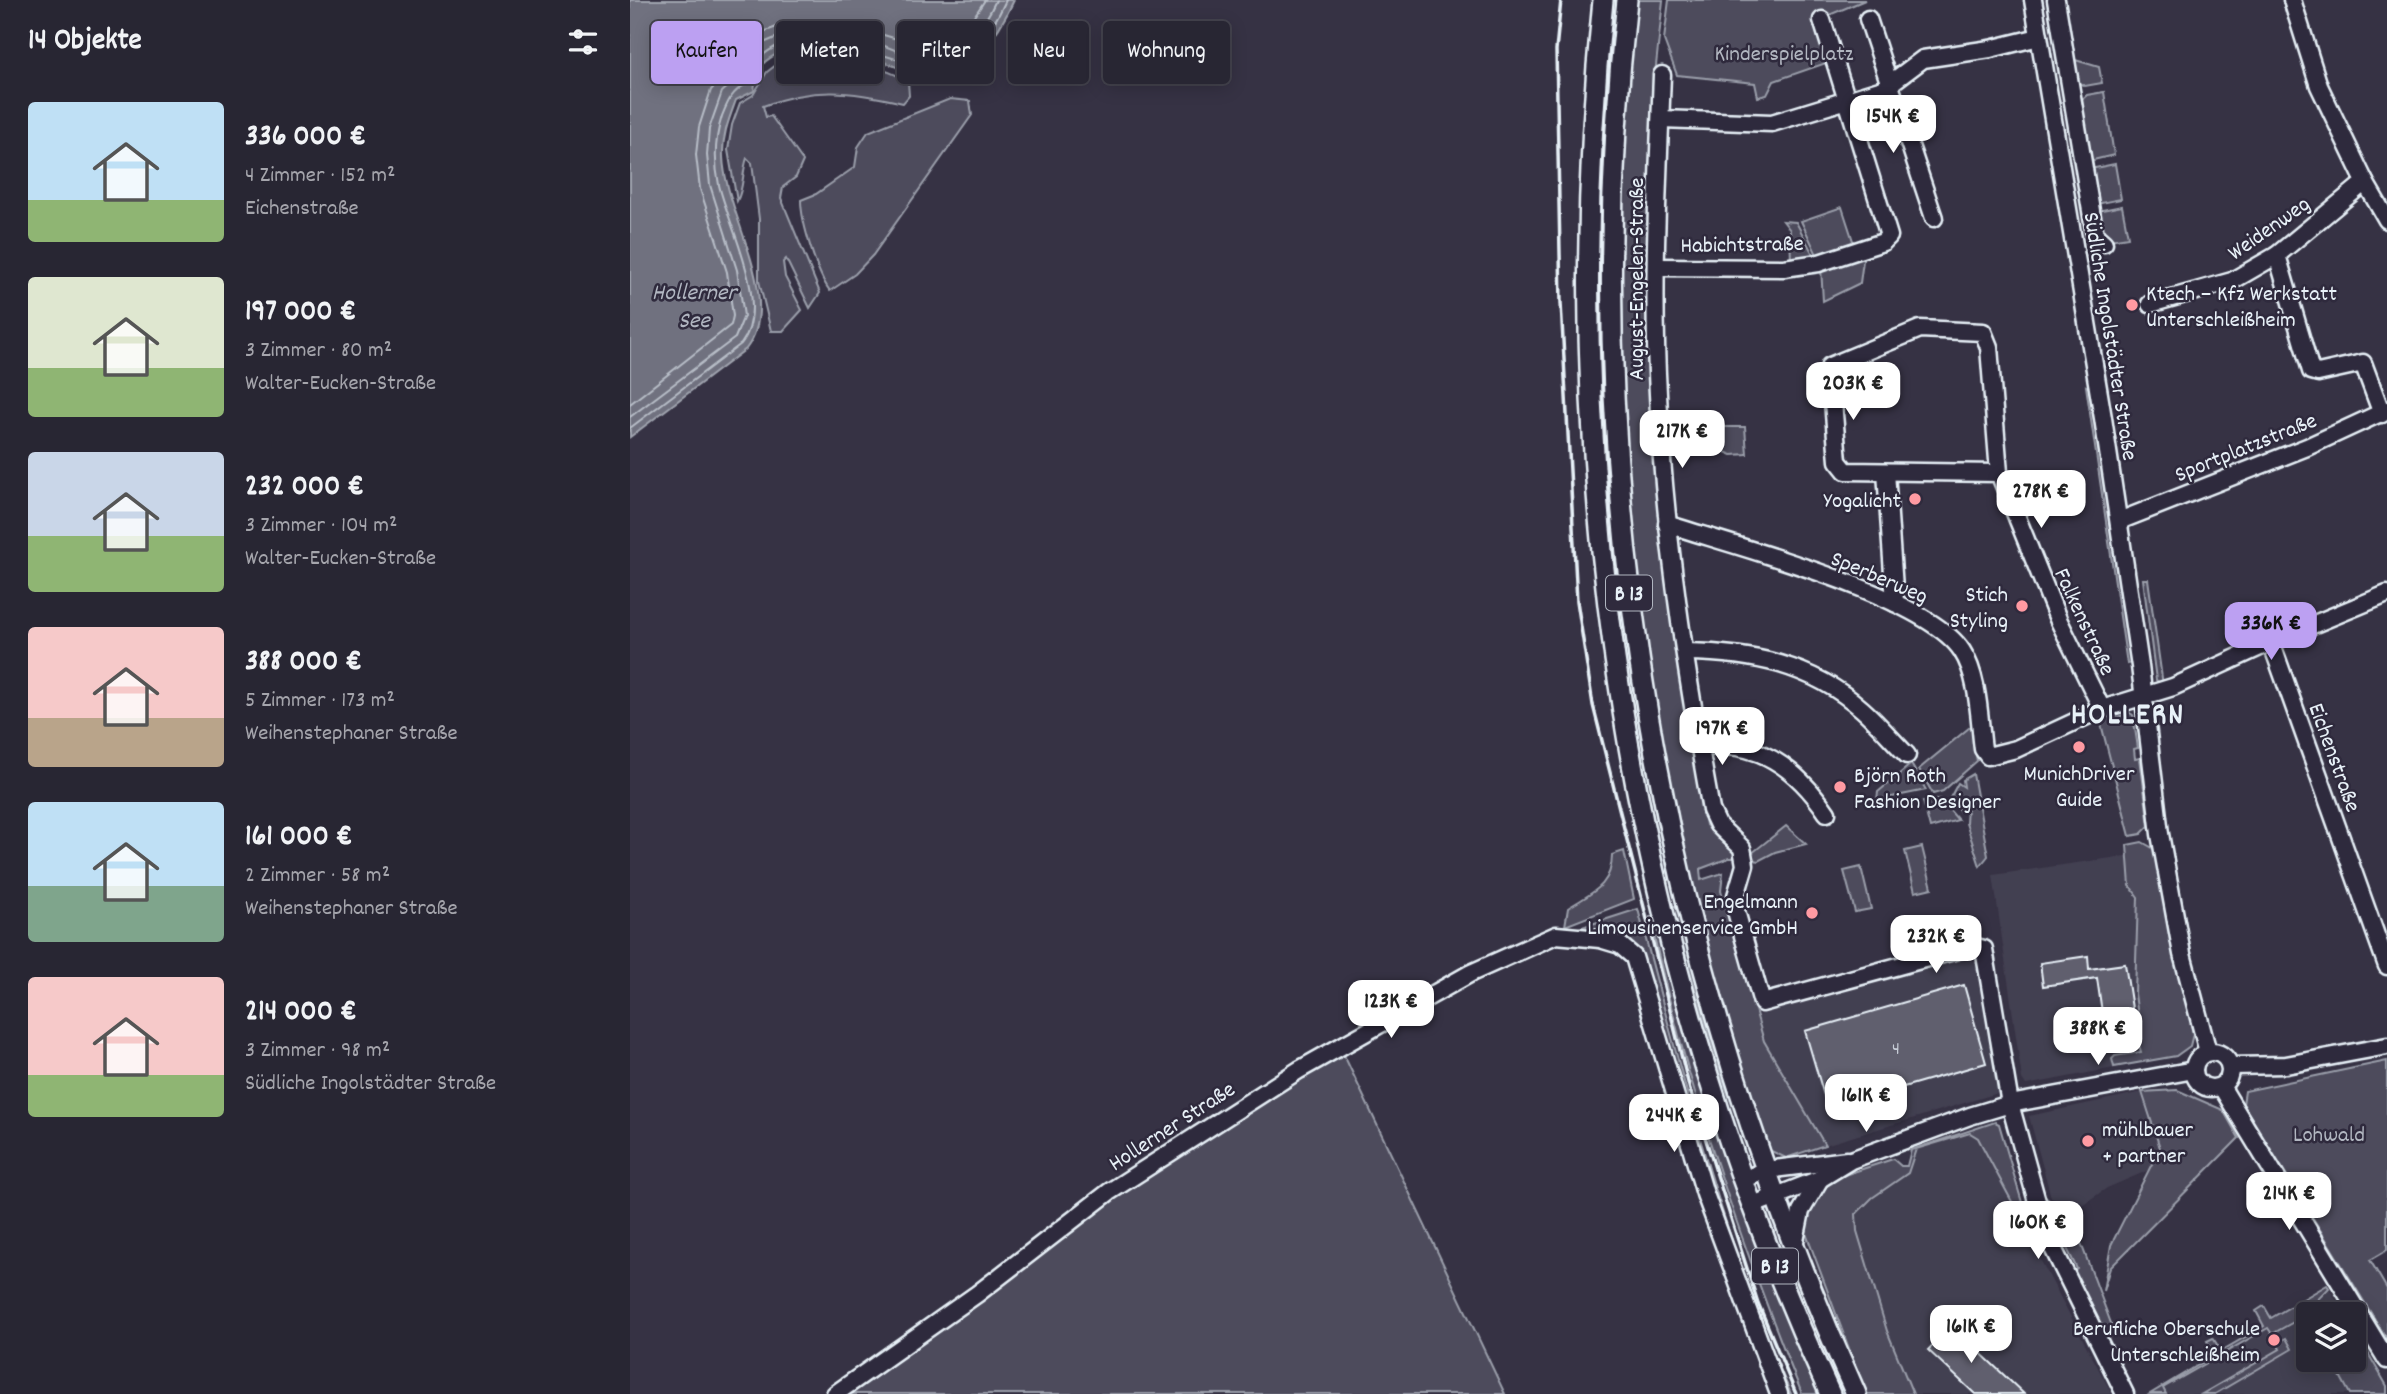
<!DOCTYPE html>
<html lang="de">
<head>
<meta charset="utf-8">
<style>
	body { margin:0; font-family:Dekko,sans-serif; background:#302e3b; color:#f1f3f6; height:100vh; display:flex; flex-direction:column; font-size:26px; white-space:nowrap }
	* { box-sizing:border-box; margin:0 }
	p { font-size:23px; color:#a5a5ac }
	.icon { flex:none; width:38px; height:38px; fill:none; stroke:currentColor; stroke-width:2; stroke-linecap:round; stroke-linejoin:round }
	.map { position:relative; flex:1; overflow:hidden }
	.sheet { display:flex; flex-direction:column; background:#282633; width:630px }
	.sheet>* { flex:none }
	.top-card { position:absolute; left:21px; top:21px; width:665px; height:63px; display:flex; gap:14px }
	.controls { position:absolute; left:1666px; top:1302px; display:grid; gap:14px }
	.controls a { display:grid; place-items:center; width:70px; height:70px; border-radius:7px; background:#282633; box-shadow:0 4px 18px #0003,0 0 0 2px #44434e; font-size:35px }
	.price { position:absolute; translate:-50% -60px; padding:0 16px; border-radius:14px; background:#fff; color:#222; font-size:23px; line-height:46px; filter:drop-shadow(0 2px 4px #0008) }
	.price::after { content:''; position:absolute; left:50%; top:42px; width:21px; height:16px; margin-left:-10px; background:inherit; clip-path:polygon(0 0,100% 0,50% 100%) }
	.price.selected { background:#bca0f2; color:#111 }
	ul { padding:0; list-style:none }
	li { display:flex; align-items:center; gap:21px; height:175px; padding:0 28px }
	li span { display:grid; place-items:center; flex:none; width:196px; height:140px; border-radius:7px; color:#555 }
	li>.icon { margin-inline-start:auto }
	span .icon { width:84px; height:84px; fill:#fffc; stroke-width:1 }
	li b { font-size:30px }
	h2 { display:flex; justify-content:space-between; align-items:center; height:84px; padding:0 28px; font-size:30px }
	.pill { padding:0 24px; border-radius:7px; background:#282633; box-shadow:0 4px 18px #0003,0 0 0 2px #44434e; font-size:24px; line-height:63px }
	.pill.selected { background:#bca0f2; color:#111 }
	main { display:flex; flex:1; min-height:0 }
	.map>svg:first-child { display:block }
</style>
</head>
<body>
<main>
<section class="sheet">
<h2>14 Objekte<svg class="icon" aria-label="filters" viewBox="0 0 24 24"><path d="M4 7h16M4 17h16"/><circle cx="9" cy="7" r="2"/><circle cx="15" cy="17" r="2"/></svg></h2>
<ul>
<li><span style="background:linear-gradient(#bfe0f5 70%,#8fb573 0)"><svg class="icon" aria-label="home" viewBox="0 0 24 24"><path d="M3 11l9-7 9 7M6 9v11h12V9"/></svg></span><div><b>336 000 €</b><p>4 Zimmer · 152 m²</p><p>Eichenstraße</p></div></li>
<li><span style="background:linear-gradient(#dfe7d0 65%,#8fb573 0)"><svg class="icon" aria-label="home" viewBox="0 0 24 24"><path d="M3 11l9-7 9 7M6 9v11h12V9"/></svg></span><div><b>197 000 €</b><p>3 Zimmer · 80 m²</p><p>Walter-Eucken-Straße</p></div></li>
<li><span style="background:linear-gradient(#c9d6e8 60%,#8fb573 0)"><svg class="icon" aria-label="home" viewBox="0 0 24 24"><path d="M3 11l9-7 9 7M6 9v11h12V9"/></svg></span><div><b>232 000 €</b><p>3 Zimmer · 104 m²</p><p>Walter-Eucken-Straße</p></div></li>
<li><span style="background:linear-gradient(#f6c9c9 65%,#b9a48a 0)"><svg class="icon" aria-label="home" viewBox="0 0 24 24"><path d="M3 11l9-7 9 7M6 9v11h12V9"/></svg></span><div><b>388 000 €</b><p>5 Zimmer · 173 m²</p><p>Weihenstephaner Straße</p></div></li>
<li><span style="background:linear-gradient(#bfe0f5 60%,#7fa58c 0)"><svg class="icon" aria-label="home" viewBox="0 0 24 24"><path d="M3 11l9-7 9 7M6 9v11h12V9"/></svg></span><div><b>161 000 €</b><p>2 Zimmer · 58 m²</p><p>Weihenstephaner Straße</p></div></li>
<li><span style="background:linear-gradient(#f6c9c9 70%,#8fb573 0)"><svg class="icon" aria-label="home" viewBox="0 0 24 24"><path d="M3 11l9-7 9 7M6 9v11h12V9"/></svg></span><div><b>214 000 €</b><p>3 Zimmer · 98 m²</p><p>Südliche Ingolstädter Straße</p></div></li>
</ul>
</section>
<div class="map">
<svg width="1757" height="1394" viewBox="0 0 1757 1394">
	<rect width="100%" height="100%" fill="#363244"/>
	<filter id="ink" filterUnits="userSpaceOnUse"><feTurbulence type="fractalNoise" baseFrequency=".0143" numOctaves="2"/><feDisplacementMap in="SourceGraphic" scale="14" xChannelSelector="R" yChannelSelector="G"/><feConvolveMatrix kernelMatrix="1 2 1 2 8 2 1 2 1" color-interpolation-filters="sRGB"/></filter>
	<g filter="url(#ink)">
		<g fill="#433f51">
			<polygon points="1523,852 1556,1051 1546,1056 1396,1085 1392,1079 1363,875"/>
			<polygon points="1335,955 1351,965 1371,1092 1195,1145 1134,1041 1127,1016"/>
			<polygon points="1512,1092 1530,1148 1519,1170 1477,1188 1443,1211 1421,1197 1399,1116"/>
			<polygon points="1331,1133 1340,1133 1348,1138 1388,1213 1390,1235 1398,1223 1402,1244 1482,1394 1283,1394 1257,1331 1227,1231 1226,1214 1242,1198 1278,1173 1285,1149"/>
			<polygon points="1697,1285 1715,1314 1678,1314 1678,1360 1724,1360 1724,1329 1757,1386 1757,1394 1520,1394"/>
		</g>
		<g fill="#4d4b5c" stroke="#9a9eaa" stroke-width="2">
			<path d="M981,0h8l-13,380 4,84 23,214 36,201 -4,1c-29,-147 -58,-295 -66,-445 -7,-145 0,-291 12,-435z"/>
			<polygon points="1004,0 1033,0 1025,75 1023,418 1030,541 1076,825 1088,839 1101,843 1109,858 1099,858 1070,869 1071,880 1093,873 1091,891 1134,1041 1195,1145 1156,1158 1139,1150 1089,1000 1034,767 1007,587 993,424 991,168"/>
			<polygon points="1039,0 1235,0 1187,20 1202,61 1144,81 1137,95 1128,97 1125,83 1047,75 1034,40"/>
			<polygon points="1442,59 1469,67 1472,83 1455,86 1446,82"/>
			<path d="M184,60c32,0 66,5 94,21l1,15 -6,7c-51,-12 -90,-17 -140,3l3,11 5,-1 32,45 -7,16 -13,10 -2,11 39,95 -10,15 -24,-49 -3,3 2,15 17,33 -19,21h-12l-12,-50v-62l-7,-56 -5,-5c-5,14 -3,30 -10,43l-9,-51 4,-25 8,-22 13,-8 14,-23 13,-10z"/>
			<polygon points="1474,92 1484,155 1459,161 1449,102 1457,95"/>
			<path d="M320,99l20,2 2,14 -99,140 -18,19 -25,17c-13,-17 -29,-69 -29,-91l15,-6 39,-27 3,-20 10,-15z"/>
			<polygon points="1485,164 1491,199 1466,204 1460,169"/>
			<polygon points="1492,206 1498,237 1480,240 1469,227 1467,211"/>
			<polygon points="1212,207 1224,244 1189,259 1171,221"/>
			<polygon points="1153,221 1166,222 1184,256 1161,263 1160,230"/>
			<polygon points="1234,253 1230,283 1193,301 1191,267"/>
			<polygon points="1456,386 1462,389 1501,663 1497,664"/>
			<polygon points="1081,427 1115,427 1117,454 1102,455 1083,447"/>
			<polygon points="1513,579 1518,579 1533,685 1526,680"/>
			<polygon points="1495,710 1503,715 1508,748 1504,749 1505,759 1510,758 1519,826 1511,834 1500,836 1470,720 1482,715 1484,719 1493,715"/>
			<polygon points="1345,723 1344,746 1347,761 1313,791 1303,794 1289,769"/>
			<polygon points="1281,764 1296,790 1247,800 1248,792"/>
			<polygon points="1343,774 1358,856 1350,866 1336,823 1337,808 1335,809 1329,800 1329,810 1320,798 1328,783 1334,787 1333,780"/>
			<polygon points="1310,799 1328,820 1300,828 1293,801"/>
			<polygon points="1156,826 1176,844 1145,852 1128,861 1124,860 1122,853"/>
			<polygon points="1512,842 1526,850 1563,1034 1560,1046 1546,1056 1484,1067 1482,1059 1485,1056 1511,1052 1505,1031 1509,1023 1505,994 1508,897 1500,886 1497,845"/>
			<polygon points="1292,847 1302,888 1285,892 1275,851"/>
			<path d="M994,851l10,48 -69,27 3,-18c23,-15 44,-21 44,-53z"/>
			<polygon points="1231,867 1241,909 1225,912 1214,871"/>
			<polygon points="1041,906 1046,906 1124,1165 1092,1078"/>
			<path d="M1008,909c43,164 84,329 153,485h-6l-71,-186 -81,-261 -63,-16z"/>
			<path d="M1020,917h4l73,246 94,231h-19c-63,-154 -117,-313 -152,-477z"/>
			<polygon points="712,1051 875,1394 216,1394 484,1197"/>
			<polygon points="1757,1061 1757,1250 1740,1260 1757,1289 1757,1339 1613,1104 1615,1091"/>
			<polygon points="1547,1090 1593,1110 1609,1138 1480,1268 1473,1291 1481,1245 1530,1148 1512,1092"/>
			<polygon points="1365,1122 1369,1124 1398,1223 1390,1235 1379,1229 1388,1213 1348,1138 1340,1133 1286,1149 1278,1173 1242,1198 1226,1214 1227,1231 1257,1331 1283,1394 1236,1394 1174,1228 1176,1214 1194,1185 1202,1179 1263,1159 1271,1166 1277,1166 1281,1150"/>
			<polygon points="1416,1198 1435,1210 1443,1222 1485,1334 1477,1338 1473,1337 1441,1273 1447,1269 1432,1238 1425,1211 1417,1213"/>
			<polygon points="1139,1206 1218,1394 1209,1394 1178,1326 1135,1211 1135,1207"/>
			<polygon points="1697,1285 1699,1288 1669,1319 1642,1334 1638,1328 1533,1388 1536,1394 1520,1394 1585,1355 1577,1341 1583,1338 1591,1351 1634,1326 1626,1311 1634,1306 1641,1318"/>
			<polygon points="1724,1329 1757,1386 1757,1394 1720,1394 1708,1372 1704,1373 1697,1360 1724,1360"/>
			<polygon points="1656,1338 1662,1349 1585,1394 1572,1394 1650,1349 1647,1343"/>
		</g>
		<path fill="#70717f" stroke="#a0a4af" stroke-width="2" d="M0,0h384c-14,31 -45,80 -84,78 -19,-2 -39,-15 -57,-20 -16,-3 -33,-5 -49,-8 -19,1 -18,14 -39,0 -22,10 -28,15 -31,41l-18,9c-7,19 -14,36 -13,57 2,57 62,142 23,192l-116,88z"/>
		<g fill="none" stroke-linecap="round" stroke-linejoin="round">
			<g stroke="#b8bec8" stroke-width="2">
				<polyline points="0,404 101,325 103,316 97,272 70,189 66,155 69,127 81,90 99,71 105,55 125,35 155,24 171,28 198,24 247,33 307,51 335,30 355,0"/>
				<path d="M0,417l105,-79 9,-22 -7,-46 -27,-85 -3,-30 2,-26 13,-37 17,-15 6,-17 16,-16 24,-10 16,7c15,-8 26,-6 42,-3 11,1 22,3 32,5 17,4 47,21 63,19 26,-5 48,-40 58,-62"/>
				<path d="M0,428l111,-84c31,-39 -12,-116 -22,-159 -5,-23 -4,-47 3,-69 6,-15 10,-25 25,-32 4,-22 15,-31 36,-41l21,7c15,-8 25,-6 42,-3 18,3 35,7 53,13 9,3 21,9 31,11 34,4 64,-44 76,-71"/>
			</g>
		</g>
		<g fill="#605e6e" stroke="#e8f1f8" stroke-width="2">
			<polygon points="1458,956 1459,969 1495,964 1504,1021 1474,1026 1467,978 1413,986 1410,963"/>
			<polygon points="1334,985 1356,1063 1198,1109 1175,1031"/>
			<polygon points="1322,1325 1341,1344 1394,1394 1345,1394 1298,1350"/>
		</g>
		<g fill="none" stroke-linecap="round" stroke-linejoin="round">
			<defs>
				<g id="minor">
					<polyline points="1403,0 1473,418 1510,666 1530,834 1552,954 1578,1052"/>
					<polyline points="1426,0 1465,235 1474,243"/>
					<polyline points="1662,0 1689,86 1735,182 1757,220"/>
					<polyline points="1238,19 1304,218"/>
					<path d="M1032,75c-4,106 -10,213 -4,319 6,139 28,279 53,416l7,15 24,23 3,17 -9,31v15l26,92 210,-57 12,3 26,155 36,130 79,160"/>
					<polyline points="1031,119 1142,123 1253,89 1293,59 1360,49 1409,37"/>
					<polyline points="1647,255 1681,371 1688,373 1733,363 1752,414"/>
					<polyline points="1028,267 1154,268 1189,263 1253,242 1259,236 1192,20"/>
					<polyline points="1520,304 1602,281 1647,255 1735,182"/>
					<polyline points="1256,472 1265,603"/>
					<polyline points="1369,473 1216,471 1208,461 1200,366 1290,329 1353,332 1359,347 1369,473 1428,619 1472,709"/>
					<polyline points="1489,521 1677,447 1757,410"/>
					<path d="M1037,524c67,22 259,71 295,127 17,26 17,68 21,98l5,7 28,-7 86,-40 71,-22 98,-45 116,-48"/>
					<polyline points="1641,642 1757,966"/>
					<path d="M1056,652c66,1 125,12 176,57 16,14 30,31 45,46"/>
					<path d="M1069,747c12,0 26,-2 38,0 40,6 69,35 90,66"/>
					<circle cx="1582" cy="1070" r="18"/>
					<polyline points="1600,1066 1656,1065 1757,1046"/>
					<polyline points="1591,1086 1757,1360"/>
					<polyline points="1113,1180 1136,1170 1217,1160"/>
					<polyline points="1123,1205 1190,1179 1221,1160 1340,1116 1380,1104 1564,1070"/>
					<polyline points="1164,1246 1171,1211 1190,1179"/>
					<polyline points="205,1394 347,1294 479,1192 669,1070 841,973 926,935 970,939 990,945 1004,957 1075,1194 1149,1394"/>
				</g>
				<g id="major">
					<path d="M973,0c-49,476 27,959 227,1394"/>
					<path d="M997,0c-53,477 32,958 229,1394"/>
				</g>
			</defs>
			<use href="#minor" stroke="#e8f1f8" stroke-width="21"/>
			<use href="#major" stroke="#e8f1f8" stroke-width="24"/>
			<use href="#minor" stroke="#2f2a3d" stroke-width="16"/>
			<use href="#major" stroke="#2f2a3d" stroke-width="19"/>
			<polyline stroke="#e8f1f8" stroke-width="3.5" points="931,0 926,50 931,303 947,601 963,705 1060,1090 1128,1303 1166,1394"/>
		</g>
	</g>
	<g fill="#ff9aa2" stroke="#2f2a3d" stroke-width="2.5">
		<circle cx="1502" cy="305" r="7"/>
		<circle cx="1285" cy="499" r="7"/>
		<circle cx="1392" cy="606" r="7"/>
		<circle cx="1449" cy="747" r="7"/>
		<circle cx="1210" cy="787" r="7"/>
		<circle cx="1182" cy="913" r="7"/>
		<circle cx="1458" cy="1141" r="7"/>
		<circle cx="1644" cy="1340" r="7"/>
	</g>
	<g text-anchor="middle" stroke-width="5" stroke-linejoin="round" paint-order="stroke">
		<g font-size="19" fill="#c6ccd6">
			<text x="1266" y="1054">4</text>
		</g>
		<g fill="#2f2a3d" stroke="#b0b5c0" stroke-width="2">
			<rect x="976" y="575.5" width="46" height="35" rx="5"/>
			<rect x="1122" y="1248.5" width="46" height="35" rx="5"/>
		</g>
		<g font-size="21" font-weight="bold" fill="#e8f1f8">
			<text x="999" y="600">B 13</text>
			<text x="1145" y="1273">B 13</text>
		</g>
		<g font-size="23" fill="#b2b7c1" stroke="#2f2a3d">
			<text x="1154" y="60">Kinderspielplatz</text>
			<text x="1699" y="1141">Lohwald</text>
		</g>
		<g font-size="23" fill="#e8f1f8" stroke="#2f2a3d">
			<text transform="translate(1638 227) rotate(-35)" y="8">Weidenweg</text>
			<text transform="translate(1112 243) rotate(-1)" y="8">Habichtstraße</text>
			<text transform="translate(1005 279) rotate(-90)" y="8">August-Engelen-Straße</text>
			<text transform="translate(1482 336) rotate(81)" y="8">Südliche Ingolstädter Straße</text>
			<text transform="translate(1615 446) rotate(-22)" y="8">Sportplatzstraße</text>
			<text transform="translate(1250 576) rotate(23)" y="8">Sperberweg</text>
			<text transform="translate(1456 621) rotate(65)" y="8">Falkenstraße</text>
			<text transform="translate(1706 757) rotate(70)" y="8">Eichenstraße</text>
			<text transform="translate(541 1125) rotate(-33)" y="8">Hollerner Straße</text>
		</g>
		<g font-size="23" fill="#e8f1f8" stroke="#2f2a3d" text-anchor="end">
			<text x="1516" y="300" text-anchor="start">Ktech – Kfz Werkstatt<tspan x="1516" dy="26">Unterschleißheim</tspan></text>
			<text x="1271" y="507">Yogalicht</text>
			<text x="1378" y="601">Stich<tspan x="1378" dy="26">Styling</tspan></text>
			<text x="1449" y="780" text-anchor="middle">MunichDriver<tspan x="1449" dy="26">Guide</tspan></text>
			<text x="1224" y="782" text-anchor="start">Björn Roth<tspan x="1224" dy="26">Fashion Designer</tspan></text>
			<text x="1168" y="908">Engelmann<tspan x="1168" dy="26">Limousinenservice GmbH</tspan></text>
			<text x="1472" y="1136" text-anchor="start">mühlbauer<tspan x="1472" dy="26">+ partner</tspan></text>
			<text x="1630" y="1335">Berufliche Oberschule<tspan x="1630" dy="26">Unterschleißheim</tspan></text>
		</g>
		<g font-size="24" font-style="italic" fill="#b2b7c2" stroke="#2f2a3d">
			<text x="64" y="299">Hollerner<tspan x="64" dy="28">See</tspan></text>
		</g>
		<g font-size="30" font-weight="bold" letter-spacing="2" fill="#e8f1f8" stroke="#2f2a3d">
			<text x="1498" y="723">HOLLERN</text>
		</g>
	</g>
</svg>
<div class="controls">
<a><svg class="icon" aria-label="layers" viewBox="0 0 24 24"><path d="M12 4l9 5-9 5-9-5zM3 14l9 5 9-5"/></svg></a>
</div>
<b class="price" style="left:1263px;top:155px">154K €</b>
<b class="price" style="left:1223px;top:422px">203K €</b>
<b class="price" style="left:1052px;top:470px">217K €</b>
<b class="price" style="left:1411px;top:530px">278K €</b>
<b class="price selected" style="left:1641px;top:662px">336K €</b>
<b class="price" style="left:1092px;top:767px">197K €</b>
<b class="price" style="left:1306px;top:975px">232K €</b>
<b class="price" style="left:761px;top:1040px">123K €</b>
<b class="price" style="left:1468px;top:1067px">388K €</b>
<b class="price" style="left:1236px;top:1134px">161K €</b>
<b class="price" style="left:1044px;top:1154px">244K €</b>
<b class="price" style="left:1659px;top:1232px">214K €</b>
<b class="price" style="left:1408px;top:1261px">160K €</b>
<b class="price" style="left:1341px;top:1365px">161K €</b>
<div class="top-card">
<a class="pill selected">Kaufen</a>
<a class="pill">Mieten</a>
<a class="pill">Filter</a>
<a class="pill">Neu</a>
<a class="pill">Wohnung</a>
</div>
</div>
</main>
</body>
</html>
